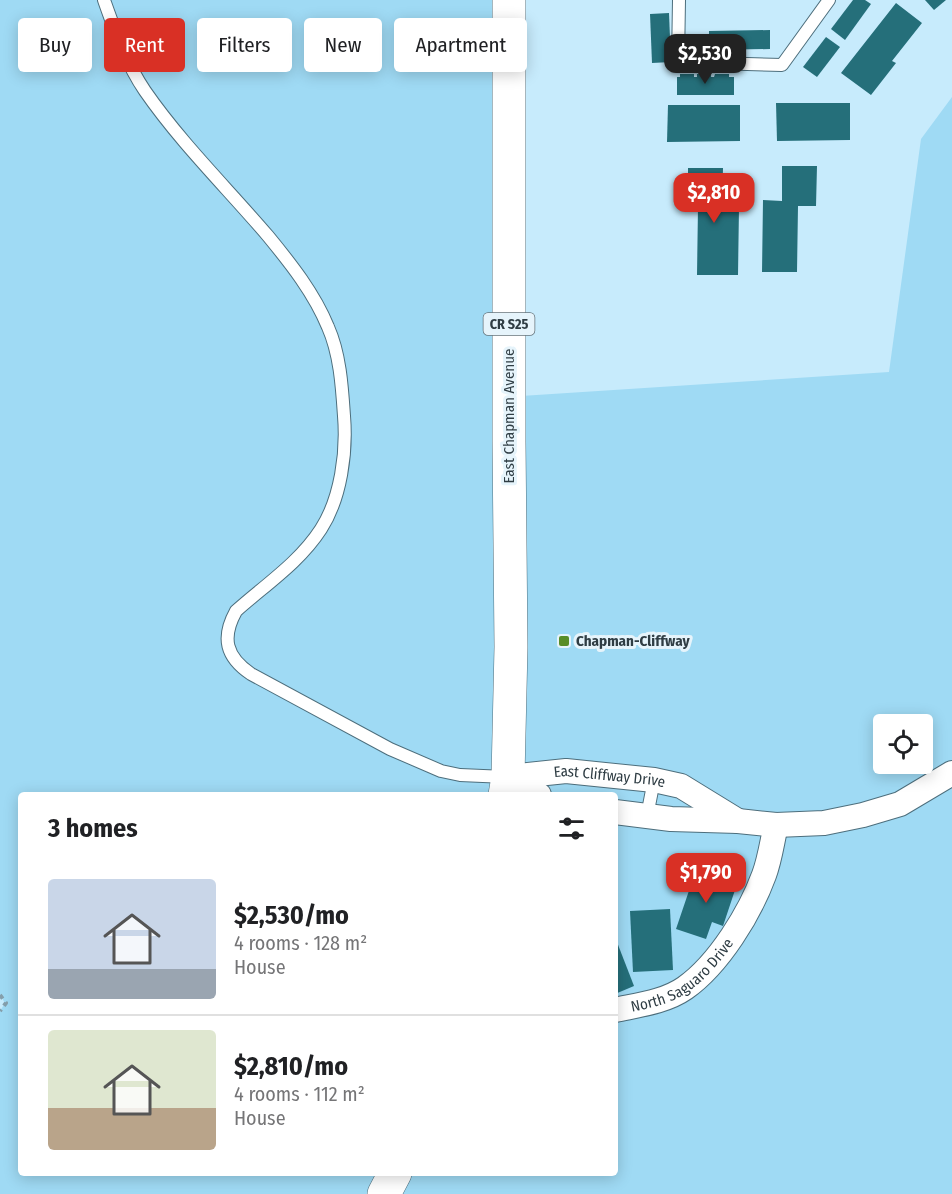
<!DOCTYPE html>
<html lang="en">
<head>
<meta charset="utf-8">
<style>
	body { margin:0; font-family:"Fira Sans Condensed",sans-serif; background:#f6f6f6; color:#202124; height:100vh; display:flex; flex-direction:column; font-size:22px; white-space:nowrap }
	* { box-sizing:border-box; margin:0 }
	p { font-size:20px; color:#757577 }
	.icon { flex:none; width:33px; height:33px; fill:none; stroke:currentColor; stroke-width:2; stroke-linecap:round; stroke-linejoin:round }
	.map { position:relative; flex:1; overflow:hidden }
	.side { position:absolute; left:18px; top:792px; width:600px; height:384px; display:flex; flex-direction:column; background:#fff; border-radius:6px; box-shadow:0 3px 15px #0003 }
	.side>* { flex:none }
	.hud { position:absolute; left:18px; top:18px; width:600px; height:54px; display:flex; gap:12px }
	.fabs { position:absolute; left:873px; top:714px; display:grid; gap:12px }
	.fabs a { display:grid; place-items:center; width:60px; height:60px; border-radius:6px; background:#fff; box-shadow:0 3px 15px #0003; font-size:30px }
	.price { position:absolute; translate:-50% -51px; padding:0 14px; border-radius:12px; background:#d93025; color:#fff; font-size:20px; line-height:39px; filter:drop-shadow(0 2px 3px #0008) }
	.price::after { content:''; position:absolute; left:50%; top:36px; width:18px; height:14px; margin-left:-9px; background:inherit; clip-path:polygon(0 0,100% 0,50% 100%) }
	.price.selected { background:#222; color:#fff }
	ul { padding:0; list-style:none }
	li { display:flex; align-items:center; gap:18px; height:150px; padding:0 30px }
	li+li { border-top:2px solid #e0e0e0 }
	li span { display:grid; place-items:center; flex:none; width:168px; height:120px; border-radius:6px; color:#555 }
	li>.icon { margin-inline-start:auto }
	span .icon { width:72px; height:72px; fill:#fffc; stroke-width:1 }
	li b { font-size:26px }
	h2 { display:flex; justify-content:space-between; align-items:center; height:72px; padding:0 30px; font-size:26px }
	.tag { padding:0 21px; border-radius:6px; background:#fff; box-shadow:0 3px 15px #0003; font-size:21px; line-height:54px }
	.tag.selected { background:#d93025; color:#fff }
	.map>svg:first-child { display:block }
</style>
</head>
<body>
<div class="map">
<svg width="952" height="1194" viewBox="0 0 952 1194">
	<rect width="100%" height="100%" fill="#c7ebfc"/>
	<path fill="#9fdaf4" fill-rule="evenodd" d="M0,0h514l7,396 368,-24 32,-233 31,-42v1097h-952v-183l5,-8 -5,-8zM884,724h38v40h-38zM21,795h594v378h-594z"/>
	<g fill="#256f7a">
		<polygon points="853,0 865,0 871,4 845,40 831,29"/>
		<polygon points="925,0 946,0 934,10"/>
		<polygon points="896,3 922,23 892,61 896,63 871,95 841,73"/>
		<polygon points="669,13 671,62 652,63 650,14"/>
		<polygon points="770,30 770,49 709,50 709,31"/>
		<polygon points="826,37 840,47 817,77 803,67"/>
		<polygon points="680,74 694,74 694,77 697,77 697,74 711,74 711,77 714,77 715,74 729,74 729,77 734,77 734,95 677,95 677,77 680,77"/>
		<polygon points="776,103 850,103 850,140 777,141"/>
		<polygon points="668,105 740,105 740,141 667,142"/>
		<polygon points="782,166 817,166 816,206 798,206 797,272 762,272 763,200 782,201"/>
		<polygon points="688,168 723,168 722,207 739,207 738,275 697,275 698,207 688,206"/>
		<polygon points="696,870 737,884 723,926 712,922 706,939 676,929"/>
		<polygon points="670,909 673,970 633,972 630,911"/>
		<polygon points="615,937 634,986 615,994"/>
	</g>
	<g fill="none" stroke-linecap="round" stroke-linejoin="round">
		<defs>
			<g id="lane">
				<path d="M104,0c11,31 22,63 41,91 36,52 82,97 123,145 23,28 46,57 60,91 12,27 14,59 16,89 3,36 -3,82 -23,113 -22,34 -56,56 -85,82 -15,27 -10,46 15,63l139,75 51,22 19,4 46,2"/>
				<polyline points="679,0 678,62 782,65 829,0"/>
				<polyline points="647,816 654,780"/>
			</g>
			<g id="street">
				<path id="s1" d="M508,777l58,-6 88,9 27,6 57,35"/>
				<polyline points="508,777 539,795"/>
				<polyline points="615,812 671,819 738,821 776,825 824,823 863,815 900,804 952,773"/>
				<path id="s2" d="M615,1010c23,-5 50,-8 70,-22 34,-24 65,-75 79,-113 6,-16 8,-33 12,-50"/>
			</g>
			<g id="primary">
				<polyline points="505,795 508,777 511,647 509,442 509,0"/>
				<polyline points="384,1194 395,1173"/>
			</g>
		</defs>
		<use href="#lane" stroke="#4d6e7c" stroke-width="14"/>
		<use href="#street" stroke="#4d6e7c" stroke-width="26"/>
		<use href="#primary" stroke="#4d6e7c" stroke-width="34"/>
		<polyline stroke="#859fac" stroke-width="4" stroke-dasharray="4.5 4.5" stroke-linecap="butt" points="0,995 6,1003 0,1011"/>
		<use href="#lane" stroke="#fff" stroke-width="12"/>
		<use href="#street" stroke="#fff" stroke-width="24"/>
		<use href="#primary" stroke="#fff" stroke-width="33"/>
	</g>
	<rect fill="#588d27" stroke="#e6f4fb" stroke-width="2" x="558" y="635" width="12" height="12" rx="3"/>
	<g text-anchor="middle" stroke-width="6" stroke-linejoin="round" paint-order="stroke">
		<rect fill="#e6f4fb" stroke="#66747b" stroke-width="1.5" x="483.5" y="313" width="51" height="22" rx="4.5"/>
		<g font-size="14" font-weight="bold" fill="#2f3d44">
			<text x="509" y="329">CR S25</text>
		</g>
		<g font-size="15" fill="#2f3d44" stroke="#e6f4fb">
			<text transform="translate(509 416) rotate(-90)" y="5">East Chapman Avenue</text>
			<text dy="5" stroke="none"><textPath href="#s1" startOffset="102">East Cliffway Drive</textPath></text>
			<text dy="5" stroke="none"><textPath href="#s2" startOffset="78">North Saguaro Drive</textPath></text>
		</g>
		<g font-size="15" font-weight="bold" fill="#2f3d44" stroke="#e6f4fb" text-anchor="start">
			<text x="576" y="646">Chapman-Cliffway</text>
		</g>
	</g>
</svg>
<div class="fabs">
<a><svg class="icon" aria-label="locate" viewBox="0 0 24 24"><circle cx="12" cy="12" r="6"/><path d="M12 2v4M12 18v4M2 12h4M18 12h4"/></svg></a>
</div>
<b class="price selected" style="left:705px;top:85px">$2,530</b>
<b class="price" style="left:714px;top:224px">$2,810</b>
<b class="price" style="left:706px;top:904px">$1,790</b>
<div class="hud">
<a class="tag">Buy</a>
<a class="tag selected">Rent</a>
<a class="tag">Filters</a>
<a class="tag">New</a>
<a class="tag">Apartment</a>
</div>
<section class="side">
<h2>3 homes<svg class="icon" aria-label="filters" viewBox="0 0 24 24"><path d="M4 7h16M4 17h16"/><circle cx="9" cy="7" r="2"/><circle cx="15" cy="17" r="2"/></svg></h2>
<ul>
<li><span style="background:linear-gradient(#c9d6e8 75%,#9aa5b1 0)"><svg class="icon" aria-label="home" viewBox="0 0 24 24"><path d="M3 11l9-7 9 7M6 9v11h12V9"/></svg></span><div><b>$2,530/mo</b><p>4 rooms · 128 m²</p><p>House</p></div></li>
<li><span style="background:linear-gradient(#dfe7d0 65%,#b9a48a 0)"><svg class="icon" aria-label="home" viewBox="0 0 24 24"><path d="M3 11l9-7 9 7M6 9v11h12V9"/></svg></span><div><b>$2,810/mo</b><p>4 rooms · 112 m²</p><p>House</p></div></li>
</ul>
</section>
</div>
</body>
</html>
